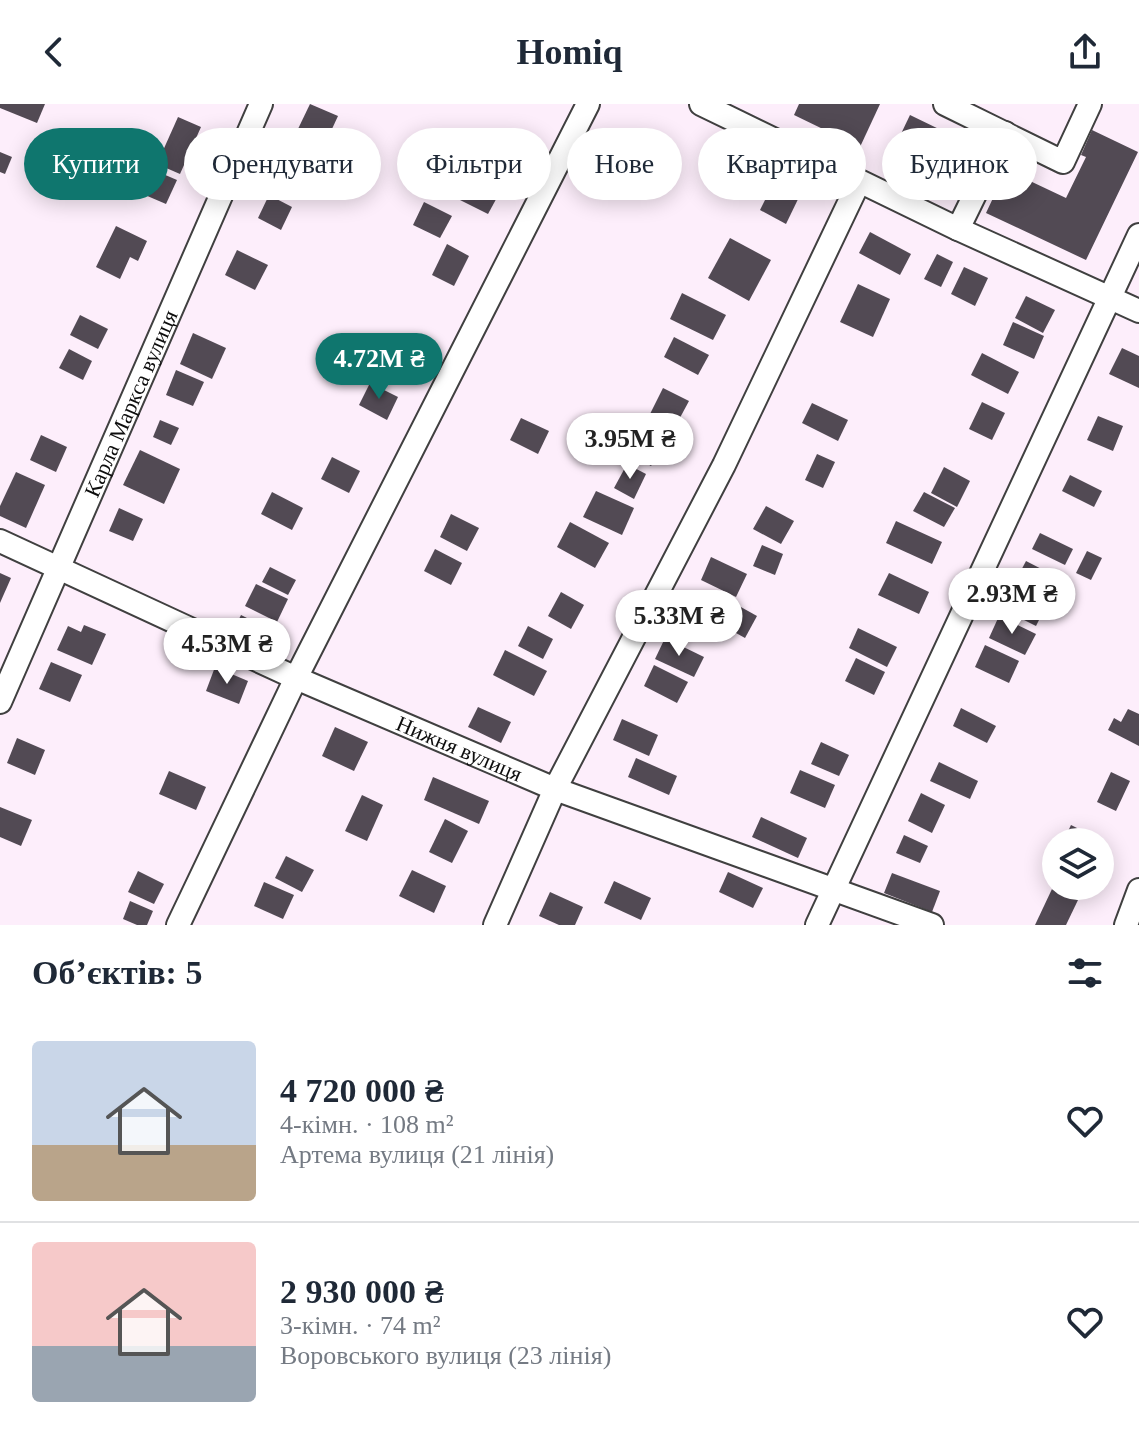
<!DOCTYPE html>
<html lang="uk">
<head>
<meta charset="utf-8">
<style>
	body { margin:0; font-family:Georgia,serif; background:#f6f6f7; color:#1f2937; height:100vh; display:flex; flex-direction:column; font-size:30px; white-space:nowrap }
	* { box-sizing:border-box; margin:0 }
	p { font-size:26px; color:#747a83 }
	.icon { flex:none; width:44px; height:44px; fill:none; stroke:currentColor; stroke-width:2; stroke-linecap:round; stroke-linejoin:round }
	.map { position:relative; height:821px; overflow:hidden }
	.details { display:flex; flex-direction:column; background:#fff; flex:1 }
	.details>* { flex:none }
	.top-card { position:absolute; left:24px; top:24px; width:1092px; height:72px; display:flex; gap:16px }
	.controls { position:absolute; left:1042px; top:724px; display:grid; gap:16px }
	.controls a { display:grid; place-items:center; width:72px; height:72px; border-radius:50%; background:#fff; box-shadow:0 4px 20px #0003; font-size:40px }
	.price { position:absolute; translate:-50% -68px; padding:0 18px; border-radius:28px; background:#fff; color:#222; font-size:26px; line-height:52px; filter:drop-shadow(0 2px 4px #0008) }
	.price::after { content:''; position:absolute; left:50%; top:48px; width:24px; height:18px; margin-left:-12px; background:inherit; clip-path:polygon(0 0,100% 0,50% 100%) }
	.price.selected { background:#0f766e; color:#fff }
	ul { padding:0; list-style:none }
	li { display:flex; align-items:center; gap:24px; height:200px; padding:0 32px }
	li+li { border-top:2px solid #e0e1e3 }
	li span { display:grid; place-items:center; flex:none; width:224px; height:160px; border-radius:8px; color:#555 }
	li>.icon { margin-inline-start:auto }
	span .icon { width:96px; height:96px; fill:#fffc; stroke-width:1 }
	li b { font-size:34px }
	h2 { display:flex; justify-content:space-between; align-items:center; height:96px; padding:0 32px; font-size:34px }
	.chip { padding:0 28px; border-radius:36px; background:#fff; box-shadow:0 4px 20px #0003; font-size:28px; line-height:72px }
	.chip.selected { background:#0f766e; color:#fff }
	header { display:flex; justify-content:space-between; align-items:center; height:104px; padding:0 32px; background:#fff; font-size:36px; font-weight:700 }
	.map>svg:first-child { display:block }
</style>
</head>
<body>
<header><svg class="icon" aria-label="back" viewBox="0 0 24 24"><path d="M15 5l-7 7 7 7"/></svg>Homiq<svg class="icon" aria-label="share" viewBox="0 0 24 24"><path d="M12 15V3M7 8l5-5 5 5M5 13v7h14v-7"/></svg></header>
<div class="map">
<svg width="1139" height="821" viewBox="0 0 1139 821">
	<rect width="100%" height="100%" fill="#fdeefb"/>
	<g fill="#524a54">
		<polygon points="0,0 45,0 37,19 0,4"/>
		<polygon points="310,0 338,12 325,40 297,27"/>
		<polygon points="799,0 880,0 860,43 794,11"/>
		<polygon points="910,11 976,43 954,89 888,57"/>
		<polygon points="178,13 201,23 180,70 157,60"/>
		<polygon points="1092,26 1138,48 1086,156 986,109 1009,60 1033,72 1030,77 1066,94 1086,53 1081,51"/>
		<polygon points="295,30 323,43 310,71 282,58"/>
		<polygon points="0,48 12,53 5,70 0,68"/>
		<polygon points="720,50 743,60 729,91 706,80"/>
		<polygon points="149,64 177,76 166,100 138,88"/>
		<polygon points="472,74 500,88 488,110 460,96"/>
		<polygon points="775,76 801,89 786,120 760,106"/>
		<polygon points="269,91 292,103 281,126 258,114"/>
		<polygon points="424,98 452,112 440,134 413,121"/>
		<polygon points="116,122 147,137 138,157 130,153 120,175 96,163"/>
		<polygon points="870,128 911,150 900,171 859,149"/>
		<polygon points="730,134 771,156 749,197 708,174"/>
		<polygon points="447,140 469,152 454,182 432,171"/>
		<polygon points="237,146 268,161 255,186 225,171"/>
		<polygon points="937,150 953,158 941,183 924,175"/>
		<polygon points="964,163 988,174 975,202 951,190"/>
		<polygon points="858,180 890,195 873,233 840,218"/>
		<polygon points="682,189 726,211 713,236 670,215"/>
		<polygon points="1026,192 1055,206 1043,229 1015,214"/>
		<polygon points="80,211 108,225 98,245 70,231"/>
		<polygon points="1013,218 1044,232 1034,255 1003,241"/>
		<polygon points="193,229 226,244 212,275 180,260"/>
		<polygon points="674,233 709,251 698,271 664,253"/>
		<polygon points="1122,244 1139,252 1139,284 1109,270"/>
		<polygon points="69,245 92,257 83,276 59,264"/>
		<polygon points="982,249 1019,268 1008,290 971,271"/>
		<polygon points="176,266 204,278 193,302 166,291"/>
		<polygon points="370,279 398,293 387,316 359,301"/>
		<polygon points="663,284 689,297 675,323 650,310"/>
		<polygon points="982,298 1005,309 992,336 969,325"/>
		<polygon points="812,299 848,316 838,337 802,319"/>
		<polygon points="1098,312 1123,322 1113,347 1087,336"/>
		<polygon points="521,314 549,327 538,350 510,336"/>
		<polygon points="160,316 179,324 171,341 153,333"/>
		<polygon points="630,324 663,343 651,362 619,343"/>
		<polygon points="41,331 67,343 56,368 30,356"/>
		<polygon points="140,346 180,365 164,400 123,381"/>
		<polygon points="817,350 835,358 823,384 805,376"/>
		<polygon points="332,353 360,367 349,389 321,375"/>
		<polygon points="627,360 646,370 634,395 614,384"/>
		<polygon points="944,363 970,377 957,403 931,389"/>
		<polygon points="16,368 45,381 26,424 0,412 0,402"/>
		<polygon points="1070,371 1102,387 1094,403 1062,387"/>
		<polygon points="596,387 634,404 622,431 583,413"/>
		<polygon points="272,388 303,404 292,426 261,410"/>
		<polygon points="924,388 955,404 944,423 913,407"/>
		<polygon points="766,402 794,417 781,440 753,425"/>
		<polygon points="119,404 143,415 133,437 109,427"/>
		<polygon points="451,410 479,424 467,447 440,433"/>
		<polygon points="896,417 942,438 932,460 886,439"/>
		<polygon points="570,418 609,439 595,464 557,443"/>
		<polygon points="1040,429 1073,445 1065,461 1032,445"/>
		<polygon points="762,441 783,450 775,471 753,462"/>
		<polygon points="435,445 462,459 451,481 424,467"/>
		<polygon points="1087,447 1102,454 1091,476 1076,469"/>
		<polygon points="711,453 747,470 736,493 701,476"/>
		<polygon points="1026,457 1057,473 1047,492 1016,476"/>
		<polygon points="270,463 296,476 288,491 262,478"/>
		<polygon points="0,469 11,474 0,499"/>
		<polygon points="889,469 929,488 919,510 878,491"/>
		<polygon points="256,480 288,495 277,518 245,502"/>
		<polygon points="561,488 584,501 571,525 548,512"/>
		<polygon points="1024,491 1046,502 1036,522 1014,511"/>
		<polygon points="721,492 757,512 745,534 709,514"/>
		<polygon points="241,511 273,527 262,549 230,533"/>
		<polygon points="999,512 1036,530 1025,551 989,534"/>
		<polygon points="84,521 106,530 92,561 57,546 68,522 81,528"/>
		<polygon points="528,522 553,535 543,555 518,542"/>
		<polygon points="858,524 897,543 887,563 849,544"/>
		<polygon points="665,534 704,553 694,573 655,555"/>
		<polygon points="985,541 1019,557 1009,579 975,563"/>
		<polygon points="505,546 547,567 534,592 493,571"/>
		<polygon points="856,554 885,568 874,591 845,577"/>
		<polygon points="51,558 82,571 70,598 39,585"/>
		<polygon points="654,561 688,578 677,599 644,582"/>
		<polygon points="215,563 248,577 239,600 206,587"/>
		<polygon points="478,603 511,618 501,639 468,623"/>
		<polygon points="961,604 996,622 987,639 953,622"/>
		<polygon points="1128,605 1139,610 1139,642 1108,626 1114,614 1121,618"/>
		<polygon points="622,615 658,631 649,652 613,636"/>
		<polygon points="335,623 368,638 354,667 322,652"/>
		<polygon points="17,634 45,646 35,671 7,659"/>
		<polygon points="821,638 849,651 839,672 811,660"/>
		<polygon points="636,654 677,672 669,691 628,673"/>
		<polygon points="939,658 978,677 970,695 930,677"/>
		<polygon points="800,666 835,681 825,704 790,689"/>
		<polygon points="169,667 206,683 196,706 159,690"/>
		<polygon points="1111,668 1130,677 1116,707 1097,698"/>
		<polygon points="433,673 489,697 479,720 424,696"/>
		<polygon points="921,689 945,701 932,729 908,717"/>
		<polygon points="362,691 383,701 367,737 345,727"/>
		<polygon points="0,703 32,716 21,742 0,733"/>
		<polygon points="761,713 807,734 798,754 752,733"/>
		<polygon points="445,715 468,727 452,759 429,748"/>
		<polygon points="1071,721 1101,736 1100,738 1063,738"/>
		<polygon points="904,731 928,742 920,759 896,749"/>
		<polygon points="286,752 314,766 302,788 275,774"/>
		<polygon points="412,766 446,782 434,809 399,792"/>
		<polygon points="138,767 164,780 154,800 128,788"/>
		<polygon points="728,768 763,784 753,804 719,788"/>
		<polygon points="892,769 940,787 932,808 884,789"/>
		<polygon points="614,777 651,794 641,816 604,799"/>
		<polygon points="264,778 294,791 283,815 254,802"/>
		<polygon points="1052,785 1078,796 1066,821 1035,821"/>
		<polygon points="550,788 583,803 575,821 559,821 539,812"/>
		<polygon points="130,797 153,807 147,821 137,821 123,815"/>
	</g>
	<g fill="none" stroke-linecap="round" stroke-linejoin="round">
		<defs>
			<g id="minor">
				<polyline points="701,0 958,125 1139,207"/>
				<polyline points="945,0 1063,58 1090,0"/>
				<polyline points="958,125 1005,29"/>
				<path id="s1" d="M0,437l296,137 259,111 377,136"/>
				<path id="s2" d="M0,598l261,-598"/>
				<polyline points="178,821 296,574 588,0"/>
				<polyline points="495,821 555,685 724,361 859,78"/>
				<polyline points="817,821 1139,131"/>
				<polyline points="1126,821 1139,786"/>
			</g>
		</defs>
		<use href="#minor" stroke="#404040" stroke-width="26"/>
		<use href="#minor" stroke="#fff" stroke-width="22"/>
	</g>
	<g text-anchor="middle" stroke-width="8" stroke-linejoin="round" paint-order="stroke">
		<g font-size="22" fill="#0d0d0d" stroke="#fff">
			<text dy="8" stroke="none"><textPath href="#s2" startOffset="326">Карла Маркса вулиця</textPath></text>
			<text dy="8" stroke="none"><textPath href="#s1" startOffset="504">Нижня вулиця</textPath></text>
		</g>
	</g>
</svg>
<div class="controls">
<a><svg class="icon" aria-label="layers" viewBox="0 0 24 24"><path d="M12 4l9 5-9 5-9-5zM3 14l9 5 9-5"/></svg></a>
</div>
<b class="price selected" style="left:379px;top:297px">4.72M ₴</b>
<b class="price" style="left:630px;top:377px">3.95M ₴</b>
<b class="price" style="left:1012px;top:532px">2.93M ₴</b>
<b class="price" style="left:679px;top:554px">5.33M ₴</b>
<b class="price" style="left:227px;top:582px">4.53M ₴</b>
<div class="top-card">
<a class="chip selected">Купити</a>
<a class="chip">Орендувати</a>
<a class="chip">Фільтри</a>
<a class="chip">Нове</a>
<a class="chip">Квартира</a>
<a class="chip">Будинок</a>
</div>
</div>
<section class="details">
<h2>Об’єктів: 5<svg class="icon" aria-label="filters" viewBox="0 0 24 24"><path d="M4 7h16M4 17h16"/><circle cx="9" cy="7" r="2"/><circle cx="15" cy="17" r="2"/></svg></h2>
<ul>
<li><span style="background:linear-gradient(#c9d6e8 65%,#b9a48a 0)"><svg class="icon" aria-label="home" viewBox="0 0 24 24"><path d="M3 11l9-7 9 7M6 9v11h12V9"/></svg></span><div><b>4 720 000 ₴</b><p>4-кімн. · 108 m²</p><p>Артема вулиця (21 лiнiя)</p></div><svg class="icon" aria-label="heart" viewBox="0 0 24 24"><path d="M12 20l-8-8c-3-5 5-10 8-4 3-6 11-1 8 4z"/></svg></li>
<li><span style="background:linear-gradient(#f6c9c9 65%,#9aa5b1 0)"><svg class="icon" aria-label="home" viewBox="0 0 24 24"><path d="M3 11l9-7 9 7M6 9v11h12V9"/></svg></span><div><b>2 930 000 ₴</b><p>3-кімн. · 74 m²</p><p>Воровського вулиця (23 лiнiя)</p></div><svg class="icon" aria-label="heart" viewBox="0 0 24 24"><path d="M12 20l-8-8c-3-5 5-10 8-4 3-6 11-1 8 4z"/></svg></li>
</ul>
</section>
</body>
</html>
